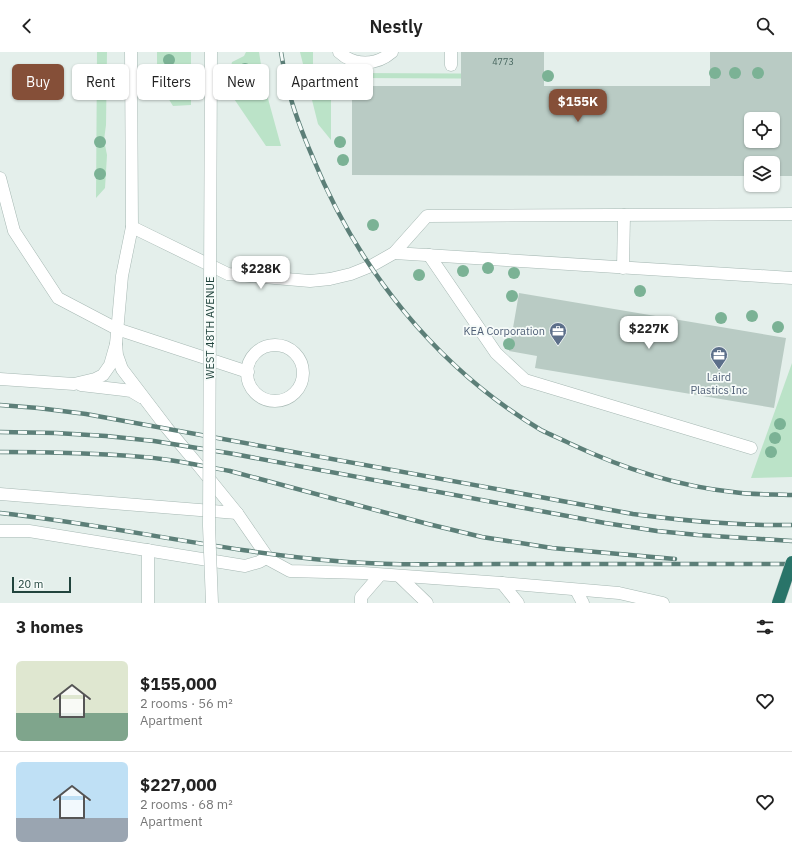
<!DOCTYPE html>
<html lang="en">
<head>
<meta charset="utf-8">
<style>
	body { margin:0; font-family:"IBM Plex Sans",sans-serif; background:#f6f6f6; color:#222; height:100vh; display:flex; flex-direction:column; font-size:15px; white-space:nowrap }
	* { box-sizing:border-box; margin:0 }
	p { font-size:13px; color:#767676 }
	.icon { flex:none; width:22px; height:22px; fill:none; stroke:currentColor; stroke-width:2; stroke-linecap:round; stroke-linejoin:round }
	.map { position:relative; height:551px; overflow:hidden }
	.panel { display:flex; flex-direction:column; background:#fff; flex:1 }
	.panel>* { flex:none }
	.top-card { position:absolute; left:12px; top:12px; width:400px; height:36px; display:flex; gap:8px }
	.tools { position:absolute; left:744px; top:60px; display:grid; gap:8px }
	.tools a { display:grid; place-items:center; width:36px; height:36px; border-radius:6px; background:#fff; box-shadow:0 1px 3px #0004; font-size:20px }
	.scale { position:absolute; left:12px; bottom:10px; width:59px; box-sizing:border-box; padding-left:4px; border:2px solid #21443d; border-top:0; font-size:11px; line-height:14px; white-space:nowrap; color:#21443d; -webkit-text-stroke:3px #f6fbf9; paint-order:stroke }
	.price { position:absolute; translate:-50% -34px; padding:0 9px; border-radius:8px; background:#fff; color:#222; font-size:13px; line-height:26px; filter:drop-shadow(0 1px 2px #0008) }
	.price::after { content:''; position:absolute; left:50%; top:24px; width:12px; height:9px; margin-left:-6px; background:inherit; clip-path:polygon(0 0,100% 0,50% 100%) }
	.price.active { background:#854f38; color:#fff }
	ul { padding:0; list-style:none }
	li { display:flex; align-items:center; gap:12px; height:100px; padding:0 16px }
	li+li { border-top:1px solid #e0e0e0 }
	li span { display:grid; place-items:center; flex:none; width:112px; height:80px; border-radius:6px; color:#555 }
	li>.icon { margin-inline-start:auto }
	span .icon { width:48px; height:48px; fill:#fffc; stroke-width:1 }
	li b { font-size:17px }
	h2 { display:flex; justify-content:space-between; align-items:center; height:48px; padding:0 16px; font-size:17px }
	.chip { padding:0 14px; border-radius:6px; background:#fff; box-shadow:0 1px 3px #0004; font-size:14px; line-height:36px }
	.chip.active { background:#854f38; color:#fff }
	header { display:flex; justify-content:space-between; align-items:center; height:52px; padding:0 16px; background:#fff; font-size:18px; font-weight:600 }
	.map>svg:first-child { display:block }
</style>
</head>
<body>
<header><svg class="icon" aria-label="back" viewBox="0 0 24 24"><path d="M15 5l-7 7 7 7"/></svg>Nestly<svg class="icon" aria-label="search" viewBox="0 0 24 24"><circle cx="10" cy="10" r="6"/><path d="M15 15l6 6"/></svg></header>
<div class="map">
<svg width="792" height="551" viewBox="0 0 792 551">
	<rect width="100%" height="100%" fill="#e4efeb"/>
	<g fill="#bbe3c8">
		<polygon points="97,0 107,0 106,73 104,88 107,103 105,136 96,146"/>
		<polygon points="157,0 191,0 191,53 173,54 157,28"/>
		<polygon points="246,0 259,0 264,32 281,94 266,94 226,35 232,10 244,4"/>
		<polygon points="300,0 313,0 313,20 354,20 331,46 331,88 318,72"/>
		<polygon points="356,21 537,22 536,27 356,26"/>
		<polygon points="792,311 792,425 751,426"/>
	</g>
	<g fill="#b9cbc4" fill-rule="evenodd">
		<path d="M461,0h83v34h166v-34h82v124h-19v-13h-22v13l-399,-1v-89h109zM751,67h22v22h-22z"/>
		<polygon points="519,241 786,286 774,356 535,316 537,304 509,299"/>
	</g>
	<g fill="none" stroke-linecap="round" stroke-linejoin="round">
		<defs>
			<g id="minor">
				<path d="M339,0c15,14 37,14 53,0"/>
				<polyline points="451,13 451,0"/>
				<polyline points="0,126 14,179 58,246 117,277 248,320"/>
				<polyline points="132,175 228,222 310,229 330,227 351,222 371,214 394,201 427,164 792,162"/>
				<polyline points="394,201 792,226"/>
				<polyline points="429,203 496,301 525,328 751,396"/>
				<polyline points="623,216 624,163"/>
				<circle cx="275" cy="321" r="28"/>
				<polyline points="0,327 74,332 95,327 103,323 110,313 116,292 122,224 132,175 131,0"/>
				<polyline points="81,333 124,338 131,339 141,345"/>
				<polyline points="0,442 237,461"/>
				<polyline points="0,479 29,479 245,514 259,510 266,506 266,503 237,461 198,413 167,376 122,317 117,303 116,292"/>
				<polyline points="148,498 148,551"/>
				<polyline points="266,506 290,519 363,521 502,531 619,541 663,551"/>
				<polyline points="399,524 427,551"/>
				<polyline points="502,531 518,551"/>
				<polyline points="576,538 583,551"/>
				<polyline points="361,551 361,545 380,523"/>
			</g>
		</defs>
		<use href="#minor" stroke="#a6b8b3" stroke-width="13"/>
		<use href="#minor" stroke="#fff" stroke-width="12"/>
		<defs>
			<g id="rail">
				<path d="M281,0c2,12 4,24 7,36 6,24 15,47 25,70 45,111 124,210 228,272 10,5 20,9 30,14 51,24 106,42 162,48 19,3 40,2 59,3"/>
				<path d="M0,353l38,3 48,6 547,100c53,7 106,12 159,11"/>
				<polyline points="0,380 56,381 106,384 154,389 234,402 605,471 657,479 698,483 792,489"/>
				<path d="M0,400c48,0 95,1 143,5 29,2 58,9 87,14l198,53 54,13 70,11 123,11"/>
				<path d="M0,461c113,12 223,39 336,48 55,5 110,3 164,3 97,0 195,0 292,0"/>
			</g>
		</defs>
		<use href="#rail" stroke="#5c7f78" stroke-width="4.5"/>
		<use href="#rail" stroke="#f6fbf9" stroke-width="3" stroke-dasharray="9" stroke-linecap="butt"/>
		<defs>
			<polyline id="minor-bridge" points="211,0 209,474 212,551"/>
			<polyline id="highway-bridge" points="778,551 792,510"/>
		</defs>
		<use href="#minor-bridge" stroke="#a6b8b3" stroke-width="13" stroke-linecap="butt"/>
		<use href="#highway-bridge" stroke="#c1cbc9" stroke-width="13" stroke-linecap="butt"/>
		<use href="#minor-bridge" stroke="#fff" stroke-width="12"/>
		<use href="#highway-bridge" stroke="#297469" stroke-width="12"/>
	</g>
	<g fill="#7bb295">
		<circle cx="169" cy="8" r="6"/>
		<circle cx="245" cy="17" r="6"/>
		<circle cx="715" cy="21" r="6"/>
		<circle cx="735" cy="21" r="6"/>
		<circle cx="758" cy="21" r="6"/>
		<circle cx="102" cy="24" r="6"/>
		<circle cx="548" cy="24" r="6"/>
		<circle cx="320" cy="40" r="6"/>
		<circle cx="100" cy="90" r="6"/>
		<circle cx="340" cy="90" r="6"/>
		<circle cx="343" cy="108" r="6"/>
		<circle cx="100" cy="122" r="6"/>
		<circle cx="373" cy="173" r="6"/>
		<circle cx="488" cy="216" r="6"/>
		<circle cx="463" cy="219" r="6"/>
		<circle cx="514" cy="221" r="6"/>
		<circle cx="419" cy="223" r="6"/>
		<circle cx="640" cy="239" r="6"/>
		<circle cx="512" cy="244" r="6"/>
		<circle cx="752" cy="264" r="6"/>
		<circle cx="721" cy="266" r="6"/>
		<circle cx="778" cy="275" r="6"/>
		<circle cx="509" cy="292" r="6"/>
		<circle cx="780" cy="372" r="6"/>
		<circle cx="775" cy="386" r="6"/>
		<circle cx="771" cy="400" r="6"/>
	</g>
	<defs>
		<symbol id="office-pin" viewBox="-11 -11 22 30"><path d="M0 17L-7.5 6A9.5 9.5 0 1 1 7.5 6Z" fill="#5c6f8a" stroke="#f6fbf9"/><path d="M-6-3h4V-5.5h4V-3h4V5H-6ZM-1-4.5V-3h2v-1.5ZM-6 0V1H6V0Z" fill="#fff"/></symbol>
	</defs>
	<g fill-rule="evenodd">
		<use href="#office-pin" x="548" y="269" width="20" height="27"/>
		<use href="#office-pin" x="709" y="293" width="20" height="27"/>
	</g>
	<g text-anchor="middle" stroke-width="3.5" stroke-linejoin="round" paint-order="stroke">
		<g font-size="9" fill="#47665f">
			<text x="503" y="13">4773</text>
		</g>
		<g font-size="11" fill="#21443d" stroke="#f6fbf9">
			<text transform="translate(210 276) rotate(-90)" y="4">WEST 48TH AVENUE</text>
		</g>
		<g font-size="11" fill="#4e5e75" stroke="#f6fbf9" text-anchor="end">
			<text x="545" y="283">KEA Corporation</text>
			<text x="719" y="329" text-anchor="middle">Laird<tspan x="719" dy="13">Plastics Inc</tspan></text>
		</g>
	</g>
</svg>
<div class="tools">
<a><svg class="icon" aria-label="locate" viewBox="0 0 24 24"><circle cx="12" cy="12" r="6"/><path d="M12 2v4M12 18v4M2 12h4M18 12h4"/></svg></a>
<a><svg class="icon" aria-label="layers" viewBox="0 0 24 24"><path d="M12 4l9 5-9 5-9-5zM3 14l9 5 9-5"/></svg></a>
</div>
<div class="scale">20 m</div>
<b class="price active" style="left:578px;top:71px">$155K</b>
<b class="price" style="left:261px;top:238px">$228K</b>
<b class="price" style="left:649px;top:298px">$227K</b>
<div class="top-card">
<a class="chip active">Buy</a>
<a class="chip">Rent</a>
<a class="chip">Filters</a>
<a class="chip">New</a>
<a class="chip">Apartment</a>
</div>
</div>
<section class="panel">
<h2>3 homes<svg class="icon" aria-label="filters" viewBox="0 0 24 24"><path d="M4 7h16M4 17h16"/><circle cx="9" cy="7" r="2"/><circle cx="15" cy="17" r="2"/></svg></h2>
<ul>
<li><span style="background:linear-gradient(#dfe7d0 65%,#7fa58c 0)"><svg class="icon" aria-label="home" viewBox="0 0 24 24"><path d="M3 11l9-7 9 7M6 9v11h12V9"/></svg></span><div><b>$155,000</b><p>2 rooms · 56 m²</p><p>Apartment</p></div><svg class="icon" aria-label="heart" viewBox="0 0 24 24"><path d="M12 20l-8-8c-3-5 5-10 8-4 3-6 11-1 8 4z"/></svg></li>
<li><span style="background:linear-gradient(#bfe0f5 70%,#9aa5b1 0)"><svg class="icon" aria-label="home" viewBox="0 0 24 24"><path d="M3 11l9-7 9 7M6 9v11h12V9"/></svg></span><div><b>$227,000</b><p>2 rooms · 68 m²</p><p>Apartment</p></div><svg class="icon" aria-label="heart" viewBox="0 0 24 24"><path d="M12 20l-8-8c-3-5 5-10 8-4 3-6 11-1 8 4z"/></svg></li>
</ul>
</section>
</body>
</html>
